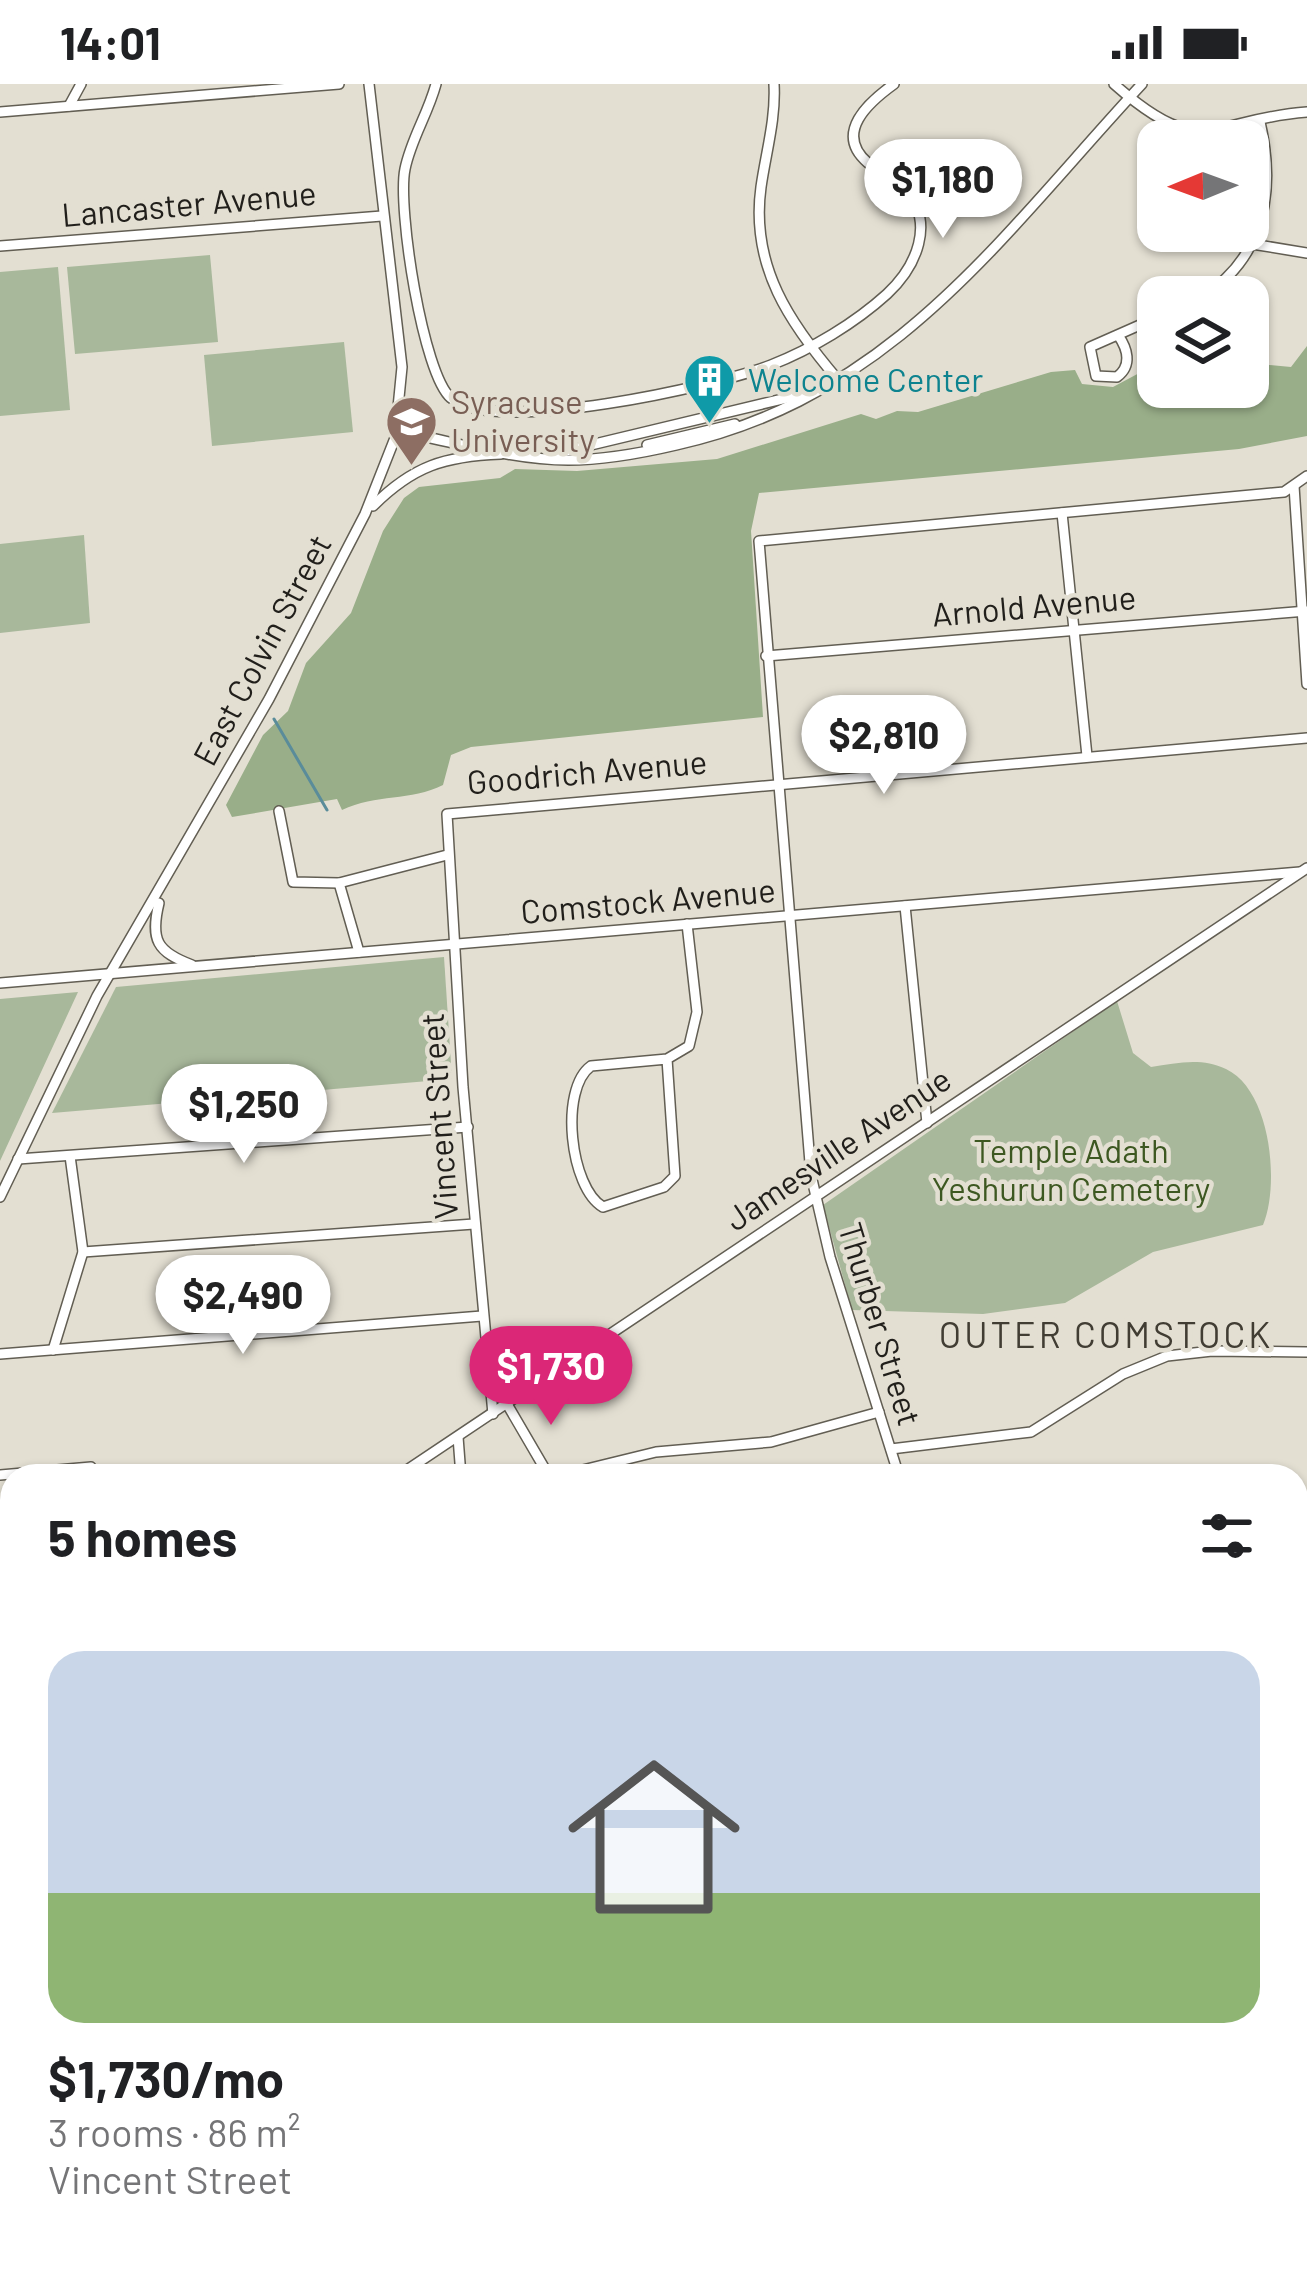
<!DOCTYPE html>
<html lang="en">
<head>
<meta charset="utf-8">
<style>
	body { margin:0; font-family:Barlow,sans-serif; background:#f2f2f2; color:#202124; height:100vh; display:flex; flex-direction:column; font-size:45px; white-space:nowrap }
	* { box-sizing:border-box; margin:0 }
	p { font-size:39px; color:#757577 }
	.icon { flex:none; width:66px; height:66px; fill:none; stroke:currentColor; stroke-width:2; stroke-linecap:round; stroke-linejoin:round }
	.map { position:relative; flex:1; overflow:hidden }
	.details { position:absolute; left:0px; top:1380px; width:1308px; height:807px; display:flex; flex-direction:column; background:#fff; border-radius:36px 36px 0 0; box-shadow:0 3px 9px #0004 }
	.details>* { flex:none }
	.needle { width:78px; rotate:269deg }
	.buttons { position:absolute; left:1137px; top:36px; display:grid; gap:24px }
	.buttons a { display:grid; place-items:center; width:132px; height:132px; border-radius:24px; background:#fff; box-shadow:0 3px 9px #0004; font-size:60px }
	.price { position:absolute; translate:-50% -102px; padding:0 27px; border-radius:42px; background:#fff; color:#222; font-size:39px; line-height:78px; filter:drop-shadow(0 3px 6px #0008) }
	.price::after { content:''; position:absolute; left:50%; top:72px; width:36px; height:27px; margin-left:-18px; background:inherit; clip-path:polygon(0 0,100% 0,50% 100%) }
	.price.current { background:#db2777; color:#fff }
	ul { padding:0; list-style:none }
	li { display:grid; align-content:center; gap:24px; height:636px; padding:0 48px }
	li+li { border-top:3px solid #e0e0e0 }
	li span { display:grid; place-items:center; height:372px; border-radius:36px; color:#555 }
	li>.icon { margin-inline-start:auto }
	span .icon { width:216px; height:216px; fill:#fffc; stroke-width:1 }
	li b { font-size:51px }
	h2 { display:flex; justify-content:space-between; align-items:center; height:144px; padding:0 48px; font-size:51px }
	.status { display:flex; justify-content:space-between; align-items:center; height:84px; padding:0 60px; background:#fff; direction:ltr }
	.status svg { height:33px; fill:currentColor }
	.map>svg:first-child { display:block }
</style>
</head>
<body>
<div class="status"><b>14:01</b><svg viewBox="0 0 49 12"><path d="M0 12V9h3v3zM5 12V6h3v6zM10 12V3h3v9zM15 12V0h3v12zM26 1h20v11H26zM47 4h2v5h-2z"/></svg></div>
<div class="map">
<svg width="1307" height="2186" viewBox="0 0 1307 2186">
	<rect width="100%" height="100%" fill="#e3dfd2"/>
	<g fill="#a8b89b">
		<polygon points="210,171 218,258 75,270 67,183"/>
		<polygon points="58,183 70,326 0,332 0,188"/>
		<polygon points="344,258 353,348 212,362 204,271"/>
		<polygon points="84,451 90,539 0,549 0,460"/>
		<polygon points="444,873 452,995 52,1029 116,903"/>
		<polygon points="78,908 0,1077 0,915"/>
		<path d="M1117,917l16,52 18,14c26,-4 50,-10 75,2 45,21 54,116 37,156l-110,27 -88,51 -82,11 -131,-4 -29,-105z"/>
		<polygon points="12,1453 12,1610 0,1611 0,1456"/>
	</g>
	<path fill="#99ae89" d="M1307,262v90l-68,13 -480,44 -8,38 12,186 -292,30 -20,8 -8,30c-32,16 -67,9 -101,25l-5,-11 -105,18 -6,-12 37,-70 25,-24 18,-48 45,-50 32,-82 21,-33 15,-11 81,-9 15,-9 62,2 140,-12 144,-45 15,5 21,-8 21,1 133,-40 24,-2 7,14 31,3 45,-24v24h90v-24l43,4z"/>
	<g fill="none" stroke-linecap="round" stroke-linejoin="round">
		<polyline stroke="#5a8c9a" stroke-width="3" points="274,635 327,726"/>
		<defs>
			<g id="minor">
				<path d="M436,0c-8,30 -25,55 -31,85 -8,38 18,206 46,229 43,38 266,-12 320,-33 41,-16 84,-42 116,-71 29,-27 49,-71 18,-105 -10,-11 -25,-17 -37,-26 -35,-30 1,-61 26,-79"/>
				<path d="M774,0c2,35 -8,68 -13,103 -11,79 29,137 78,194"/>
				<path d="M1114,0c89,79 96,35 193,28"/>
				<polyline points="69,22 81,0"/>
				<polyline points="0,28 339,0"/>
				<polyline points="1252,160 1307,169"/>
				<polyline points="0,162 382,132"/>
				<path d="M1202,213c63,-40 74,-106 58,-175"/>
				<path d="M1118,251c9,13 15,30 -1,42l-21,-1 -6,-29 68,-30"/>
				<path d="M397,347c55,10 115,29 171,29 35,0 74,-7 108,-15 217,-48 324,-208 466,-361"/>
				<polyline points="647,361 735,340"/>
				<polyline points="549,371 812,308"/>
				<polyline points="1294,402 1307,600"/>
				<path d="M373,422c40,-40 72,-50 128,-52"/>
				<polyline points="1062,429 1087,672"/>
				<polyline points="766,572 1307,527"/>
				<polyline points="279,727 293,798 339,799 447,771"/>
				<polyline points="339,799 359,868"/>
				<path d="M159,819c-9,37 -2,49 33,62"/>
				<polyline points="905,822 927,1039"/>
				<polyline points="0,899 1300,788"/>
				<path d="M667,975l8,117 -11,11 -61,20c-33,-19 -44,-118 -12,-141l76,-7 22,-13 8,-34 -10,-88"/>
				<polyline points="18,1075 468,1043"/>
				<polyline points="0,1113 97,912 269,615 365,430 395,354 402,283 369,0"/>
				<polyline points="83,1168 474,1140"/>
				<polyline points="53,1266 83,1168 70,1072"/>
				<polyline points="0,1270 482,1232"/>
				<polyline points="507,1320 549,1392"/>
				<polyline points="493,1330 463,1003 447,730 1307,654"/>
				<polyline points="458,1353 461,1392"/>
				<polyline points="891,1365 1031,1348 1123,1290 1167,1272 1212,1267 1307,1268"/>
				<polyline points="0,1391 91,1383"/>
				<polyline points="398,1392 1307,784"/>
				<polyline points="558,1392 656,1368 771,1358 879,1328"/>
				<polyline points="899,1392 830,1173 811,1091 759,457 1284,408 1307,392"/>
				<polyline points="1296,1496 1307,1499"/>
				<polyline points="0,1617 12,1616"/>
				<polyline points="0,1782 12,1781"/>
				<polyline points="0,1892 12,1891"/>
				<polyline points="0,1998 12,1998"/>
				<polyline points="83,2175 84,2186"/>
				<polyline points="205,2175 207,2186"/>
				<polyline points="1068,2175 1069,2186"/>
			</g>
			<g id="major">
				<polyline points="1296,1714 1307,1709"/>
				<polyline points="1172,2175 1172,2186"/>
				<polyline points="1181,2175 1182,2186"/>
				<polyline points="1192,2175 1196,2186"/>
				<polyline points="572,2186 616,2175"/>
				<polyline points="638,2186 642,2175 653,2186"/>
				<polyline points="778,2186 869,2175"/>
			</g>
			<g id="highway">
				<polyline points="1296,1980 1307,1978"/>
				<polyline points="1296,2023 1307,2020"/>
				<polyline points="1296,2044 1307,2041"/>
				<polyline points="1296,2088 1307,2083"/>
				<polyline points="0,2108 12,2108"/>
				<polyline points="0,2121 12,2121"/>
				<polyline points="388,2175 445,2186"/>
			</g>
		</defs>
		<use href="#minor" stroke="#625e53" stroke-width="12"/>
		<use href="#major" stroke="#625e53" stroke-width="15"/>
		<use href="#highway" stroke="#625e53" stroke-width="16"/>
		<use href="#minor" stroke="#fff" stroke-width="9"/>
		<use href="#major" stroke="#fff" stroke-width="12"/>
		<use href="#highway" stroke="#fff" stroke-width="14"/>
		<g stroke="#78756d" stroke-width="3">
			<polyline points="1296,1910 1307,1908"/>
			<polyline points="0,2057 12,2057"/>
		</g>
	</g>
	<defs>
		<symbol id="building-pin" viewBox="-11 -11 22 30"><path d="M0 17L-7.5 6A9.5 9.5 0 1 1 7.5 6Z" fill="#0f9aa8" stroke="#e3dfd2"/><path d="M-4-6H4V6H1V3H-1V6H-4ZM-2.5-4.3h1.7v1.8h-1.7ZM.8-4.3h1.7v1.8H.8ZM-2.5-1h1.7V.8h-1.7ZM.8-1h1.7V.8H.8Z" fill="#fff"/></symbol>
		<symbol id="university-pin" viewBox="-11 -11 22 30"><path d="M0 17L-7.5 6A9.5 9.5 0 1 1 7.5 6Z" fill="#8d6e63" stroke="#e3dfd2"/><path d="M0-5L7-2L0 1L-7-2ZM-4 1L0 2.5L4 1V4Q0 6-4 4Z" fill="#fff"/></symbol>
	</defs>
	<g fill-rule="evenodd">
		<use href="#building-pin" x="680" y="266" width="59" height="81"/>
		<use href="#university-pin" x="382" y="308" width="59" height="81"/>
	</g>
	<g text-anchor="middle" stroke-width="9" stroke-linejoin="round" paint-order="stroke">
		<g font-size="33" fill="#211f1b" stroke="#e3dfd2">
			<text transform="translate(189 120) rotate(-5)" y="12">Lancaster Avenue</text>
			<text transform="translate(1034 522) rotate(-5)" y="12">Arnold Avenue</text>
			<text transform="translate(262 566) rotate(-62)" y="12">East Colvin Street</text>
			<text transform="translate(587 688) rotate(-5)" y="12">Goodrich Avenue</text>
			<text transform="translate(648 817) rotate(-5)" y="12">Comstock Avenue</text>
			<text transform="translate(439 1032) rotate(-94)" y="12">Vincent Street</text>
			<text transform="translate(838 1065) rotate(-34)" y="12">Jamesville Avenue</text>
			<text transform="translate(880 1240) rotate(73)" y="12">Thurber Street</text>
		</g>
		<g font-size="33" fill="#0d838f" stroke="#e3dfd2" text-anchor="start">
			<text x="748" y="308">Welcome Center</text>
		</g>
		<g font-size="33" fill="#785e54" stroke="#e3dfd2" text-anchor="start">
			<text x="451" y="330">Syracuse<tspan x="451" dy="38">University</tspan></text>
		</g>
		<g font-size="33" fill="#3d5821" stroke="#e3dfd2">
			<text x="1071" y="1079">Temple Adath<tspan x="1071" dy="38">Yeshurun Cemetery</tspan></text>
		</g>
		<g font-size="36" letter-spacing="3" fill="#413d33" stroke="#e3dfd2">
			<text x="1106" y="1264">OUTER COMSTOCK</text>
		</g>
	</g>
</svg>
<div class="buttons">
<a><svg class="needle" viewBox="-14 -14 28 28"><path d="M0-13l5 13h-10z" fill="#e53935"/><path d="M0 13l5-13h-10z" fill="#757577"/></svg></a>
<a><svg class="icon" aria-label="layers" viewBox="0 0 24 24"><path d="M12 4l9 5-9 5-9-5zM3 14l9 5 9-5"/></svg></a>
</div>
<b class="price" style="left:943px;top:157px">$1,180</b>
<b class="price" style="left:884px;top:713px">$2,810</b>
<b class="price" style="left:244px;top:1082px">$1,250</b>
<b class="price" style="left:243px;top:1273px">$2,490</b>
<b class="price current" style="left:551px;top:1344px">$1,730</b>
<section class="details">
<h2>5 homes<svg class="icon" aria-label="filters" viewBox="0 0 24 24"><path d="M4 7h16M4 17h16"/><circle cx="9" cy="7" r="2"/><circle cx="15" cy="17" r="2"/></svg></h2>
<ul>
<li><span style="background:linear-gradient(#c9d6e8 65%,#8fb573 0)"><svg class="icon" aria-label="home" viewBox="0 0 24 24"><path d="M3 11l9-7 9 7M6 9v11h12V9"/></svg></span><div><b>$1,730/mo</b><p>3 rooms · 86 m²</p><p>Vincent Street</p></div></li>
</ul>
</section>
</div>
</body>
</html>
